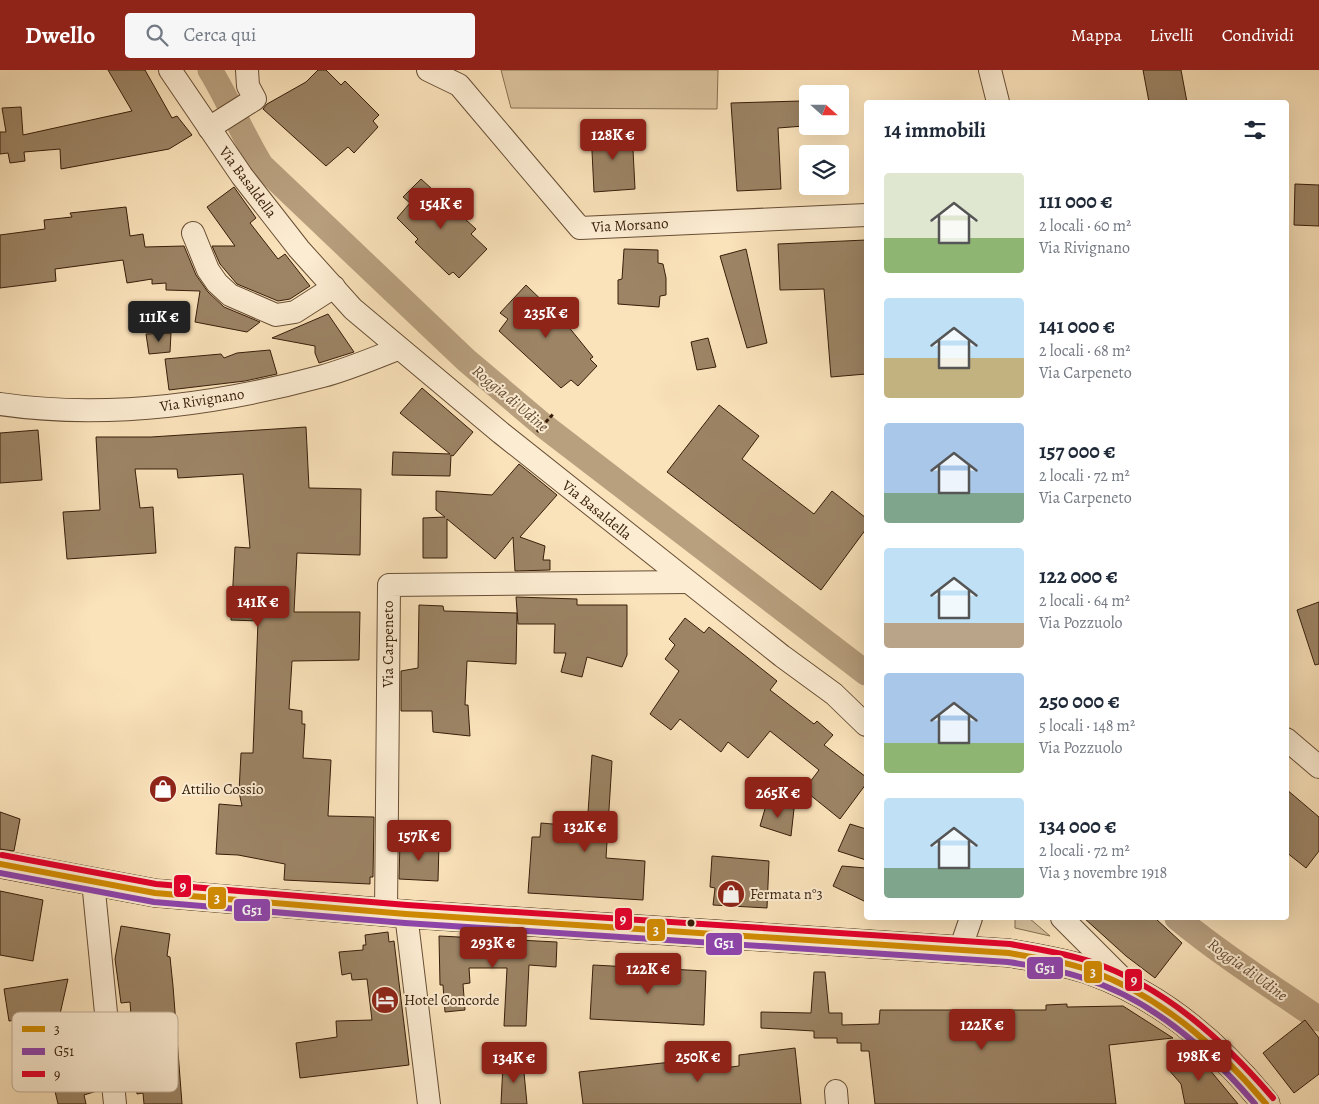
<!DOCTYPE html>
<html lang="it">
<head>
<meta charset="utf-8">
<style>
	body { margin:0; font-family:Alegreya,serif; background:#f6f6f7; color:#1f2937; height:100vh; display:flex; flex-direction:column; font-size:19px; white-space:nowrap }
	* { box-sizing:border-box; margin:0 }
	p { font-size:16px; color:#747a83 }
	.icon { flex:none; width:28px; height:28px; fill:none; stroke:currentColor; stroke-width:2; stroke-linecap:round; stroke-linejoin:round }
	.map { position:relative; flex:1; overflow:hidden }
	.details { position:absolute; left:864px; top:30px; width:425px; height:820px; display:flex; flex-direction:column; background:#fff; border-radius:5px; box-shadow:0 5px 20px #0002 }
	.details>* { flex:none }
	.needle { width:32px; rotate:111deg }
	.buttons { position:absolute; left:799px; top:15px; display:grid; gap:10px }
	.buttons a { display:grid; place-items:center; width:50px; height:50px; border-radius:5px; background:#fff; box-shadow:0 5px 20px #0002; font-size:25px }
	.price { position:absolute; translate:-50% -42px; padding:0 11px; border-radius:5px; background:#8f2418; color:#fff; font-size:16px; line-height:32px; filter:drop-shadow(0 1px 2px #0008) }
	.price::after { content:''; position:absolute; left:50%; top:30px; width:15px; height:11px; margin-left:-8px; background:inherit; clip-path:polygon(0 0,100% 0,50% 100%) }
	.price.active { background:#222; color:#fff }
	ul { padding:0; list-style:none }
	li { display:flex; align-items:center; gap:15px; height:125px; padding:0 20px }
	li span { display:grid; place-items:center; flex:none; width:140px; height:100px; border-radius:5px; color:#555 }
	li>.icon { margin-inline-start:auto }
	span .icon { width:60px; height:60px; fill:#fffc; stroke-width:1 }
	li b { font-size:21px }
	h2 { display:flex; justify-content:space-between; align-items:center; height:60px; padding:0 20px; font-size:21px }
	header { display:flex; align-items:center; gap:30px; box-sizing:border-box; height:70px; padding:0 25px; background:#8f2418; color:#fff }
	header strong { font-size:24px }
	nav { display:flex; gap:28px; margin-inline-start:auto; font-size:18px }
	.search { width:350px; height:45px; background:#f6f6f7; display:flex; align-items:center; gap:12px; box-sizing:border-box; padding:0 18px; border-radius:5px; color:#747a83; font-size:19px }
	.map>svg:first-child { display:block }
</style>
</head>
<body>
<header>
<strong>Dwello</strong>
<div class="search"><svg class="icon" aria-label="search" viewBox="0 0 24 24"><circle cx="10" cy="10" r="6"/><path d="M15 15l6 6"/></svg>Cerca qui</div>
<nav><a>Mappa</a><a>Livelli</a><a>Condividi</a></nav>
</header>
<div class="map">
<svg width="1319" height="1034" viewBox="0 0 1319 1034">
	<rect width="100%" height="100%" fill="#fae2ba"/>
	<filter id="stains"><feTurbulence type="fractalNoise" baseFrequency=".004" numOctaves="4"/><feColorMatrix values="0 0 0 0 .2 0 0 0 0 .09 0 0 0 0 .02 0 0 0 .5 -.17"/></filter>
	<radialGradient id="worn" r=".72"><stop offset=".6" stop-color="#630" stop-opacity="0"/><stop offset="1" stop-color="#630" stop-opacity=".3"/></radialGradient>
	<g fill="#d9c19c" stroke="#887052">
		<polygon points="501,0 718,0 717,39 511,38"/>
		<polygon points="1015,848 1029,848 1050,866 1015,858"/>
	</g>
	<g fill="none" stroke-linecap="round" stroke-linejoin="round">
		<g stroke="#b89f7e" stroke-width="25">
			<path d="M210,0c19,31 32,64 51,95l205,195 78,66 322,247"/>
			<path d="M1177,848c45,37 94,68 142,101"/>
		</g>
	</g>
	<g fill="#9c8465" stroke="#371e09">
		<polygon points="108,0 145,0 172,48 177,46 192,65 169,79 61,99 60,79 24,82 25,91 10,93 8,83 0,84 0,62 6,62 2,38 21,37 23,65 132,41"/>
		<polygon points="318,0 326,0 341,15 345,11 379,45 373,51 378,57 354,83 348,77 326,96 263,39 267,34 306,12"/>
		<polygon points="1143,0 1181,0 1187,32 1149,32"/>
		<polygon points="801,31 804,56 778,58 781,119 737,121 731,33"/>
		<polygon points="632,60 635,119 594,122 591,61"/>
		<polygon points="421,109 476,159 471,164 487,179 459,208 453,202 449,205 415,172 418,169 397,148 410,133 403,127"/>
		<polygon points="1295,114 1319,115 1319,156 1294,155"/>
		<polygon points="234,117 256,148 250,153 278,189 285,184 310,216 290,229 278,231 237,214 220,194 212,176 235,176 207,137"/>
		<polygon points="126,137 130,166 143,164 145,177 184,176 196,205 208,222 224,237 260,252 247,262 195,252 200,221 166,220 166,213 152,214 152,209 127,213 123,190 55,199 56,211 0,218 0,165 45,159 44,150 72,147 70,143"/>
		<polygon points="866,170 866,304 831,307 824,219 780,220 778,174"/>
		<polygon points="624,179 658,180 658,193 663,194 666,208 666,225 660,226 659,237 618,234 618,210 622,209"/>
		<polygon points="746,179 767,273 747,278 720,186"/>
		<polygon points="526,215 558,246 559,245 593,287 590,289 597,296 578,316 571,310 561,318 499,261 508,249 500,243"/>
		<polygon points="328,244 354,282 319,293 315,283 315,276 272,268"/>
		<polygon points="171,263 170,282 149,284 146,264"/>
		<polygon points="708,268 716,297 697,300 691,272"/>
		<polygon points="270,280 277,304 245,311 169,320 165,289 221,284 224,288 237,283"/>
		<polygon points="422,318 473,362 453,386 451,385 450,406 392,405 393,382 450,384 400,343"/>
		<polygon points="719,335 759,366 742,389 814,444 832,421 866,448 866,459 821,520 667,402"/>
		<polygon points="306,357 309,418 361,419 360,485 297,483 294,542 360,542 359,590 292,591 289,639 302,641 302,654 305,654 303,688 331,690 328,746 374,747 373,807 370,807 370,814 284,810 285,794 238,785 216,784 219,734 242,736 239,722 241,683 253,683 258,551 231,550 235,477 250,478 243,404 178,408 177,399 135,399 140,438 153,437 156,483 67,489 63,442 100,440 96,367 151,367"/>
		<polygon points="38,360 42,410 0,413 0,363"/>
		<polygon points="519,394 557,425 520,467 545,476 543,490 550,490 550,500 515,501 513,467 495,489 447,449 447,488 423,488 423,448 445,447 436,440 436,421 492,425"/>
		<polygon points="516,527 577,529 577,535 627,535 627,585 622,597 587,587 582,607 561,602 566,583 554,583 555,554 518,554"/>
		<polygon points="1319,532 1319,594 1315,595 1297,540"/>
		<polygon points="419,535 443,536 444,541 517,543 516,594 467,591 465,635 468,635 470,666 433,662 432,641 401,641 401,601 418,598"/>
		<polygon points="685,548 704,563 709,557 777,611 770,620 814,654 817,651 833,665 824,675 866,707 866,714 840,749 804,720 819,700 770,661 748,688 728,672 721,682 680,649 671,660 650,644 679,601 665,589 675,575 669,569"/>
		<polygon points="592,685 612,691 606,788 645,791 643,830 528,823 532,767 540,767 541,753 587,757"/>
		<polygon points="1286,719 1319,747 1319,781 1306,798 1286,782"/>
		<polygon points="767,732 794,739 791,766 760,756"/>
		<polygon points="0,742 20,749 14,781 0,779"/>
		<polygon points="850,754 866,759 866,790 838,781"/>
		<polygon points="400,772 439,774 438,811 399,809"/>
		<polygon points="712,786 769,791 767,838 713,835 715,818 710,817"/>
		<polygon points="842,796 866,798 866,832 833,816"/>
		<polygon points="0,821 43,830 33,891 0,885"/>
		<polygon points="1084,848 1155,848 1182,873 1155,908 1126,886"/>
		<polygon points="121,856 170,864 167,886 170,887 173,916 182,1034 144,1034 143,1023 137,1024 130,932 121,933 115,889"/>
		<polygon points="388,862 389,872 394,871 409,995 300,1008 296,973 337,967 336,951 372,950 367,909 352,910 351,903 342,905 339,882 363,880 363,875 366,875 365,865"/>
		<polygon points="439,866 557,872 556,897 529,895 526,956 504,956 507,898 469,898 470,913 463,914 465,940 445,942 443,915 440,915"/>
		<polygon points="593,895 706,901 704,955 590,949"/>
		<polygon points="814,902 825,902 829,943 842,943 842,955 879,954 880,940 1046,940 1046,935 1067,934 1067,937 1123,936 1173,968 1109,975 1116,1034 875,1034 869,981 861,981 861,973 837,973 837,968 814,968 814,961 761,958 761,942 811,943"/>
		<polygon points="68,909 60,944 9,951 4,919"/>
		<polygon points="1305,950 1319,968 1319,1004 1294,1023 1263,983"/>
		<polygon points="795,978 801,1034 583,1034 579,1002 690,990 691,1002 739,996 739,985"/>
		<polygon points="1192,979 1195,982 1238,1034 1185,1034 1181,1014 1168,999"/>
		<polygon points="523,992 527,1034 501,1034 503,994"/>
		<polygon points="93,994 97,1021 84,1025 86,1034 58,1034 54,1017 58,1016 55,1003"/>
	</g>
	<g fill="none" stroke-linecap="round" stroke-linejoin="round">
		<defs>
			<g id="minor">
				<polyline points="170,0 242,106 299,179 353,239 501,363 782,586 834,624 866,655"/>
				<polyline points="428,0 459,15 580,158 866,145"/>
				<polyline points="990,0 998,32"/>
				<polyline points="209,58 255,29 248,16 247,0"/>
				<polyline points="193,163 208,200 217,213 230,225 276,245 295,242 334,217"/>
				<path d="M0,334c108,16 219,0 323,-28 26,-7 51,-18 75,-27"/>
				<polyline points="1286,669 1319,697"/>
				<polyline points="93,811 115,1034"/>
				<polyline points="386,842 389,515 688,512"/>
				<polyline points="406,844 429,1034"/>
				<polyline points="1062,848 1129,915"/>
				<polyline points="960,880 971,848"/>
				<polyline points="836,1021 837,1034"/>
			</g>
			<path id="major" d="M0,794l155,29 251,21 603,39c28,5 56,9 82,18 71,25 129,76 175,133"/>
		</defs>
		<use href="#minor" stroke="#684f35" stroke-width="24"/>
		<use href="#major" stroke="#371e09" stroke-width="29"/>
		<polyline stroke="#371e09" stroke-width="3" stroke-dasharray="4 2.5" stroke-linecap="butt" points="537,362 554,343"/>
		<use href="#minor" stroke="#fcecd2" stroke-width="22"/>
		<use href="#major" stroke="#fae2ba" stroke-width="28"/>
		<defs>
			<path id="bus-1" d="M0,794l155,29 251,21 603,39c27,5 56,8 82,18 71,26 127,76 175,133"/>
			<path id="bus-2" d="M0,803l154,29 251,21 603,39c26,4 53,8 78,17 68,22 123,71 169,125"/>
			<path id="bus-3" d="M2,785l154,29 251,21 603,39c27,5 55,9 82,18 73,25 131,78 181,136"/>
		</defs>
		<use href="#bus-1" stroke="#fcecd2" stroke-width="10"/>
		<use href="#bus-2" stroke="#fcecd2" stroke-width="10"/>
		<use href="#bus-3" stroke="#fcecd2" stroke-width="10"/>
		<use href="#bus-1" stroke="#d18b02" stroke-width="6"/>
		<use href="#bus-2" stroke="#8e44ad" stroke-width="6"/>
		<use href="#bus-3" stroke="#e4002b" stroke-width="6"/>
	</g>
	<defs>
		<symbol id="shop-disc" viewBox="-11 -11 22 22"><circle r="9.5" fill="#8f2418" stroke="#fcecd2"/><path d="M-5-2.5h2.3a2.7 3.5 0 0 1 5.4 0H5L5.5 6h-11ZM-1.5-2.5h3a1.5 2.3 0 0 0-3 0Z" fill="#fff"/></symbol>
		<symbol id="hotel-disc" viewBox="-11 -11 22 22"><circle r="9.5" fill="#8f2418" stroke="#fcecd2"/><path d="M-6-4.5h1.5V1H6V5H4.5V3h-9V5H-6ZM-4 0a1.8 1.8 0 1 1 3.6 0ZM.5 0V-2.5h3Q6-2.5 6 0Z" fill="#fff"/></symbol>
	</defs>
	<g fill-rule="evenodd">
		<use href="#shop-disc" x="147" y="703" width="32" height="32"/>
		<use href="#shop-disc" x="715" y="808" width="32" height="32"/>
		<use href="#hotel-disc" x="369" y="914" width="32" height="32"/>
	</g>
	<circle fill="#371e09" stroke="#fcecd2" stroke-width="2" cx="691" cy="853" r="4.5"/>
	<g text-anchor="middle" stroke-width="4" stroke-linejoin="round" paint-order="stroke">
		<g font-size="15" fill="#371e09" stroke="#fcecd2">
			<text transform="translate(248 112) rotate(53)" y="5">Via Basaldella</text>
			<text transform="translate(630 155) rotate(-3)" y="5">Via Morsano</text>
			<text transform="translate(202 330) rotate(-9)" y="5">Via Rivignano</text>
			<text transform="translate(597 440) rotate(39)" y="5">Via Basaldella</text>
			<text transform="translate(388 574) rotate(-90)" y="5">Via Carpeneto</text>
		</g>
		<g font-size="15" fill="#371e09" stroke="#fcecd2" text-anchor="start">
			<text x="182" y="724">Attilio Cossio</text>
			<text x="750" y="829">Fermata n°3</text>
			<text x="404" y="935">Hotel Concorde</text>
		</g>
		<g font-size="16" font-style="italic" fill="#644b32" stroke="#fcecd2">
			<text transform="translate(511 328) rotate(40)" y="6">Roggia di Udine</text>
			<text transform="translate(1248 899) rotate(36)" y="6">Roggia di Udine</text>
		</g>
	</g>
	<rect x="12" y="942" width="166" height="80" rx="8" fill="#fcecd2" stroke="#c1ae96" stroke-width="1"/>
	<rect x="22" y="956" width="23" height="6" fill="#d18b02"/>
	<rect x="22" y="978" width="23" height="7" fill="#8e44ad"/>
	<rect x="22" y="1001" width="23" height="6" fill="#e4002b"/>
	<g font-size="14" fill="#371e09">
		<text x="54" y="964">3</text>
		<text x="54" y="986">G51</text>
		<text x="54" y="1009">9</text>
	</g>
	<g stroke="#fcecd2" stroke-width="2">
		<rect x="173" y="804" width="19" height="24" rx="5" fill="#e4002b"/>
		<rect x="207" y="816" width="20" height="24" rx="5" fill="#d18b02"/>
		<rect x="233" y="828" width="38" height="24" rx="5" fill="#8e44ad"/>
		<rect x="614" y="837" width="19" height="24" rx="5" fill="#e4002b"/>
		<rect x="646" y="848" width="20" height="24" rx="5" fill="#d18b02"/>
		<rect x="705" y="862" width="38" height="24" rx="5" fill="#8e44ad"/>
		<rect x="1026" y="886" width="38" height="24" rx="5" fill="#8e44ad"/>
		<rect x="1083" y="890" width="20" height="24" rx="5" fill="#d18b02"/>
		<rect x="1124" y="898" width="19" height="24" rx="5" fill="#e4002b"/>
	</g>
	<g font-size="14" text-anchor="middle" font-weight="bold" fill="#fff">
		<text x="183" y="821">9</text>
		<text x="217" y="833">3</text>
		<text x="252" y="845">G51</text>
		<text x="623" y="854">9</text>
		<text x="656" y="865">3</text>
		<text x="724" y="878">G51</text>
		<text x="1045" y="903">G51</text>
		<text x="1093" y="907">3</text>
		<text x="1134" y="915">9</text>
	</g>
	<rect width="100%" height="100%" filter="url(#stains)"/>
	<rect width="100%" height="100%" fill="url(#worn)"/>
</svg>
<div class="buttons">
<a><svg class="needle" viewBox="-14 -14 28 28"><path d="M0-13l5 13h-10z" fill="#e53935"/><path d="M0 13l5-13h-10z" fill="#747a83"/></svg></a>
<a><svg class="icon" aria-label="layers" viewBox="0 0 24 24"><path d="M12 4l9 5-9 5-9-5zM3 14l9 5 9-5"/></svg></a>
</div>
<b class="price" style="left:613px;top:91px">128K €</b>
<b class="price" style="left:441px;top:160px">154K €</b>
<b class="price" style="left:546px;top:269px">235K €</b>
<b class="price active" style="left:159px;top:273px">111K €</b>
<b class="price" style="left:258px;top:558px">141K €</b>
<b class="price" style="left:778px;top:749px">265K €</b>
<b class="price" style="left:585px;top:783px">132K €</b>
<b class="price" style="left:419px;top:792px">157K €</b>
<b class="price" style="left:493px;top:899px">293K €</b>
<b class="price" style="left:648px;top:925px">122K €</b>
<b class="price" style="left:982px;top:981px">122K €</b>
<b class="price" style="left:1199px;top:1012px">198K €</b>
<b class="price" style="left:698px;top:1013px">250K €</b>
<b class="price" style="left:514px;top:1014px">134K €</b>
<section class="details">
<h2>14 immobili<svg class="icon" aria-label="filters" viewBox="0 0 24 24"><path d="M4 7h16M4 17h16"/><circle cx="9" cy="7" r="2"/><circle cx="15" cy="17" r="2"/></svg></h2>
<ul>
<li><span style="background:linear-gradient(#dfe7d0 65%,#8fb573 0)"><svg class="icon" aria-label="home" viewBox="0 0 24 24"><path d="M3 11l9-7 9 7M6 9v11h12V9"/></svg></span><div><b>111 000 €</b><p>2 locali · 60 m²</p><p>Via Rivignano</p></div></li>
<li><span style="background:linear-gradient(#bfe0f5 60%,#c2b280 0)"><svg class="icon" aria-label="home" viewBox="0 0 24 24"><path d="M3 11l9-7 9 7M6 9v11h12V9"/></svg></span><div><b>141 000 €</b><p>2 locali · 68 m²</p><p>Via Carpeneto</p></div></li>
<li><span style="background:linear-gradient(#a9c7e8 70%,#7fa58c 0)"><svg class="icon" aria-label="home" viewBox="0 0 24 24"><path d="M3 11l9-7 9 7M6 9v11h12V9"/></svg></span><div><b>157 000 €</b><p>2 locali · 72 m²</p><p>Via Carpeneto</p></div></li>
<li><span style="background:linear-gradient(#bfe0f5 75%,#b9a48a 0)"><svg class="icon" aria-label="home" viewBox="0 0 24 24"><path d="M3 11l9-7 9 7M6 9v11h12V9"/></svg></span><div><b>122 000 €</b><p>2 locali · 64 m²</p><p>Via Pozzuolo</p></div></li>
<li><span style="background:linear-gradient(#a9c7e8 70%,#8fb573 0)"><svg class="icon" aria-label="home" viewBox="0 0 24 24"><path d="M3 11l9-7 9 7M6 9v11h12V9"/></svg></span><div><b>250 000 €</b><p>5 locali · 148 m²</p><p>Via Pozzuolo</p></div></li>
<li><span style="background:linear-gradient(#bfe0f5 70%,#7fa58c 0)"><svg class="icon" aria-label="home" viewBox="0 0 24 24"><path d="M3 11l9-7 9 7M6 9v11h12V9"/></svg></span><div><b>134 000 €</b><p>2 locali · 72 m²</p><p>Via 3 novembre 1918</p></div></li>
</ul>
</section>
</div>
</body>
</html>
